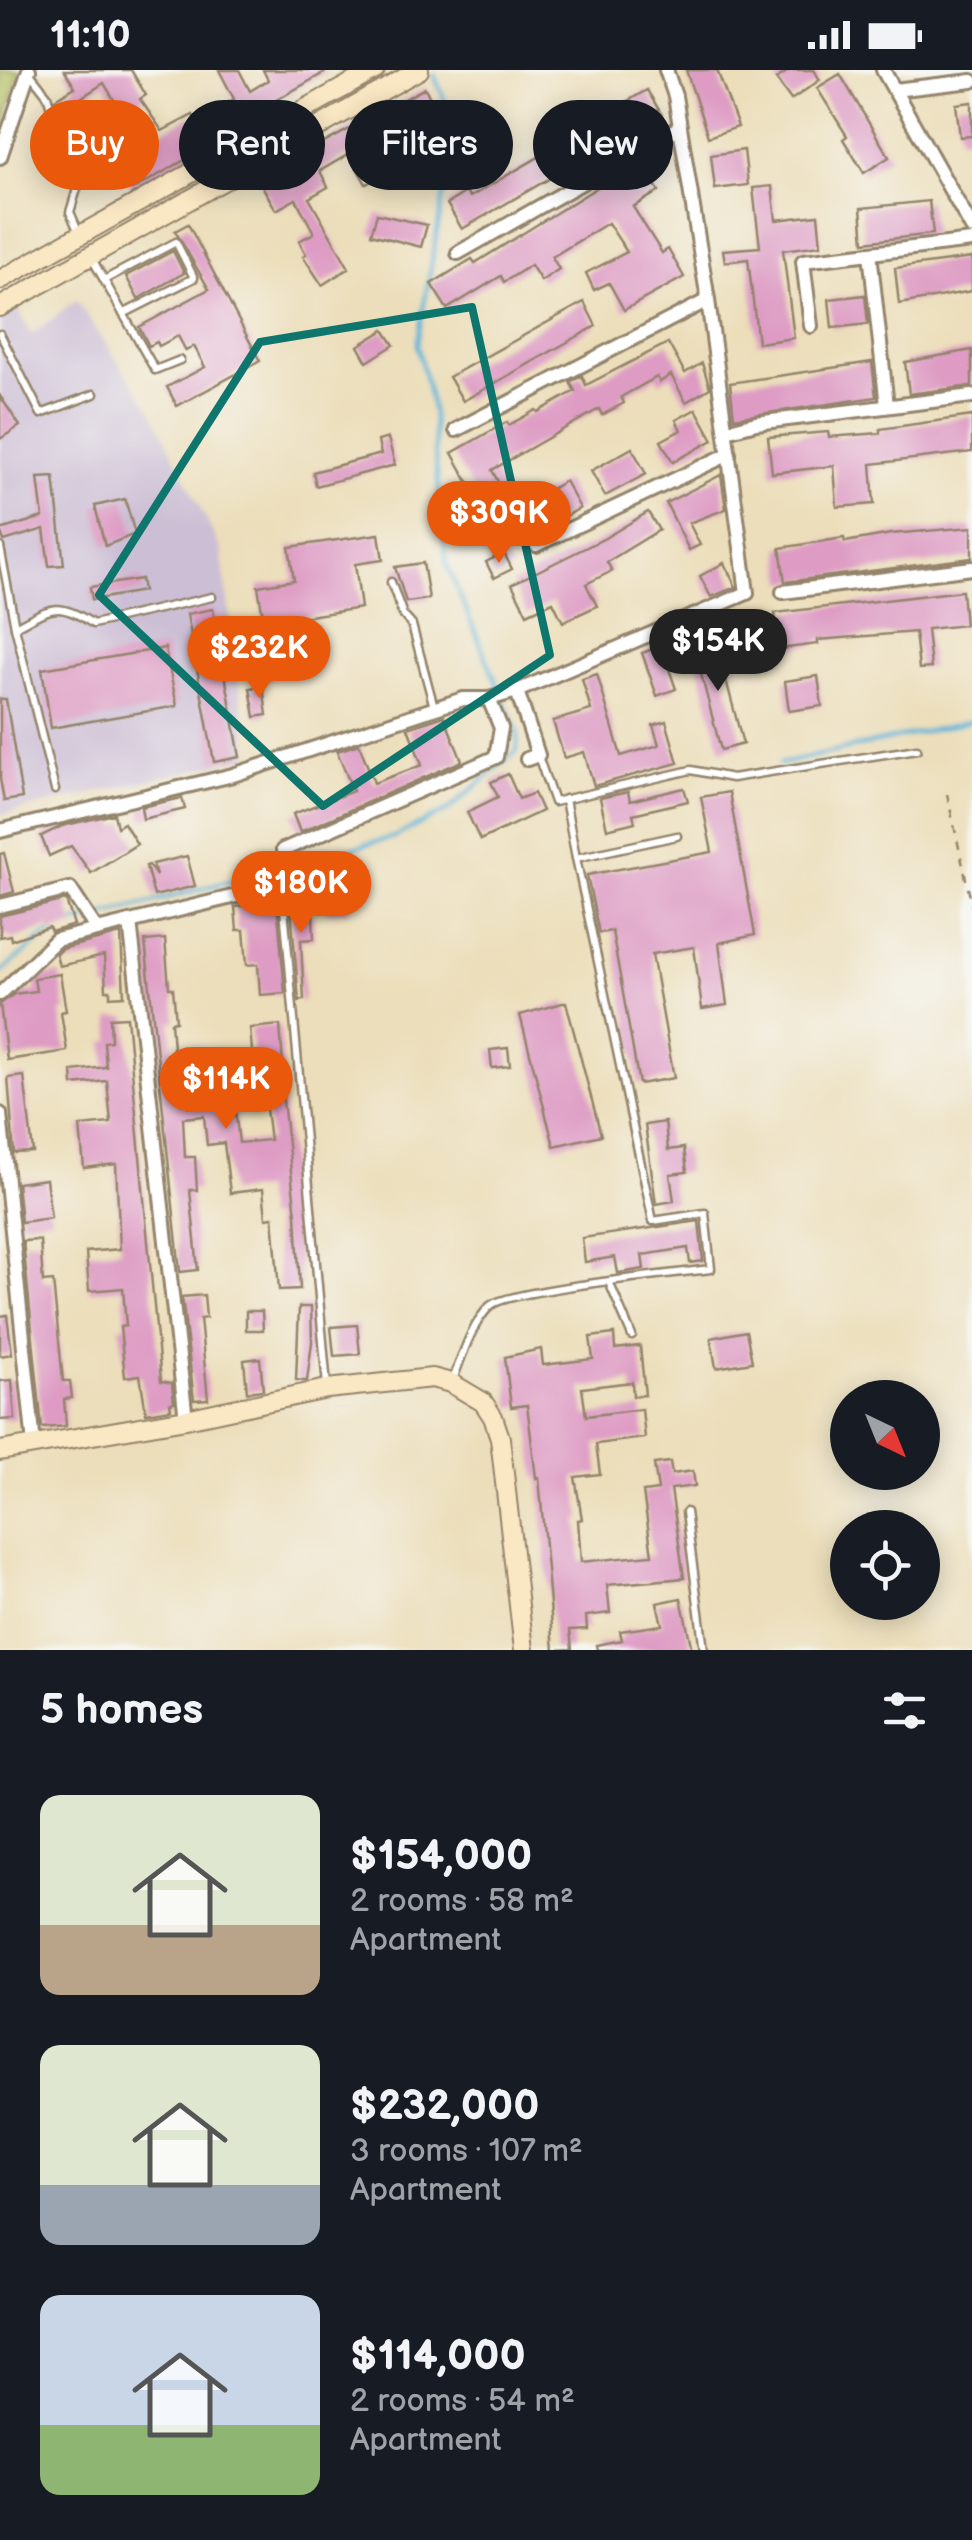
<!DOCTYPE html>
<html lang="en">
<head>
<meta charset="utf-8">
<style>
	body { margin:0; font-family:"Balsamiq Sans",sans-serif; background:#242831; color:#f1f3f6; height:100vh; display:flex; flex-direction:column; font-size:38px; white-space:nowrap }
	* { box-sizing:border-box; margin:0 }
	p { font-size:32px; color:#9ea1a6 }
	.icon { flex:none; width:55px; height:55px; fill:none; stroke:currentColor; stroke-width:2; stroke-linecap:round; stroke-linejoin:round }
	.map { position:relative; height:1580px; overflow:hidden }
	.panel { display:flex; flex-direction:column; background:#171b24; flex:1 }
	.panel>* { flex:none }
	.hud { position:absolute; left:30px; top:30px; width:912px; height:90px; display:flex; gap:20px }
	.needle { width:65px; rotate:137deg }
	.fabs { position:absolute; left:830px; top:1310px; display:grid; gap:20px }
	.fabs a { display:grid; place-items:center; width:110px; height:110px; border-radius:50%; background:#171b24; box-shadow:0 5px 25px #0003; font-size:50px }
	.price { position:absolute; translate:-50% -85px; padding:0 22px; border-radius:35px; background:#ea580c; color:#fff; font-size:32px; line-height:65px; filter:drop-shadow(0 2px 5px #0008) }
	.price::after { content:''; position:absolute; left:50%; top:60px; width:30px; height:22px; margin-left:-15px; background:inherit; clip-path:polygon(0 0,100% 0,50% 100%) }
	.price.on { background:#222; color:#fff }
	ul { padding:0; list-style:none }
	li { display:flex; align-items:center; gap:30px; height:250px; padding:0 40px }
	li span { display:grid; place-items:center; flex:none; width:280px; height:200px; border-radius:20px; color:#555 }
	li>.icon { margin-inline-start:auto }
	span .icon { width:120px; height:120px; fill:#fffc; stroke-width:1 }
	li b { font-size:42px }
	h2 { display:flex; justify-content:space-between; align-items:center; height:120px; padding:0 40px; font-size:42px }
	.tag { padding:0 35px; border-radius:45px; background:#171b24; box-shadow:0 5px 25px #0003; font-size:35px; line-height:90px }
	.tag.on { background:#ea580c; color:#fff }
	.status { display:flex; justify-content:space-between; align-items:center; height:70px; padding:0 50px; background:#171b24; direction:ltr }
	.status svg { height:28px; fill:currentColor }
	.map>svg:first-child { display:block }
</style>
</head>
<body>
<div class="status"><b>11:10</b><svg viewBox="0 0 49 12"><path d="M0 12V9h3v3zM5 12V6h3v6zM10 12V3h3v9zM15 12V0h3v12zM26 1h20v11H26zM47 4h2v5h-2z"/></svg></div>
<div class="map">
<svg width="972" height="1580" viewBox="0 0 972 1580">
	<rect width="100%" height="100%" fill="#f6f6f2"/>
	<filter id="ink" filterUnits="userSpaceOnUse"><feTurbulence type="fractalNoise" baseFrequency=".01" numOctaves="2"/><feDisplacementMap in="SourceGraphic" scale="20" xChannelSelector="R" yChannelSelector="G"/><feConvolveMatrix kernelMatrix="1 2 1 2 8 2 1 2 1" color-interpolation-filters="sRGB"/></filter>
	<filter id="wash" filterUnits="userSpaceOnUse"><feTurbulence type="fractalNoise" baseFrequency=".0048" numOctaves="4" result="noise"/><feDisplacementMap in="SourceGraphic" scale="40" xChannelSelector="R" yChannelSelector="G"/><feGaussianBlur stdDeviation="2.25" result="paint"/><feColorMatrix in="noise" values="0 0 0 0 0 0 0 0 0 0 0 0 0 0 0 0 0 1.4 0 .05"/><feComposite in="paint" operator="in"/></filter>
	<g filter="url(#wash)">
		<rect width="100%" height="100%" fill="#ecdeba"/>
		<polygon fill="#ccbed4" points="76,230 152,341 221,479 249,687 0,745 0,249 18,238 31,265"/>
		<polygon fill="#b5c163" stroke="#787640" stroke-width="2.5" points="0,0 20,0 0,70"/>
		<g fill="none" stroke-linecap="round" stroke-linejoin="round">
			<g stroke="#5ab3d8" stroke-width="4">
				<polyline points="780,694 972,651"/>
				<polyline points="290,795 394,767 447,741 517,681 518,663 447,495 435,386 433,342 417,274 456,56 434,5"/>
				<polyline points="73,853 281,797"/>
				<polyline points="0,903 54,859"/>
			</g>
		</g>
		<g id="blocks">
			<g fill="#de9cc4">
				<polygon points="64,0 131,0 146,25 140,29 162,61 193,45 196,51 234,29 219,0 239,0 250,21 268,10 263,0 329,0 192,78 195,84 132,120 114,89 148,70 125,37 120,40 104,13 73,33 99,76 87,83 55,29 75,17"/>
				<polygon points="686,0 717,0 738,57 708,67"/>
				<polygon points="790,0 814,0 820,10 791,30 776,9"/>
				<polygon points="840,4 889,87 864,103 843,69 847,66 817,18"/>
				<polygon points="425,18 439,46 429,52 421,38 398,50 415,81 401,88 411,105 401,111 379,72 361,82 376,109 366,114 349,84 320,101 328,117 309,128 349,198 322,215 303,186 306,184 299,171 314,163 296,129 276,140 258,109"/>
				<polygon points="647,20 662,45 627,65 612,40"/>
				<polygon points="972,32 972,66 960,67 956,34"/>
				<polygon points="592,56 604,77 462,159 447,134 466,122 470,127"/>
				<polygon points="480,79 487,94 460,108 453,93"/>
				<polygon points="744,80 748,115 715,119 711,85"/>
				<polygon points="640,91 659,121 633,137 662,183 668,179 684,207 624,240 609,213 594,220 586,203 627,182 608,153 552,187 559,199 541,211 531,195 504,212 501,206 447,239 431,214 472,189 475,193"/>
				<polygon points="772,116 776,150 818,145 821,175 783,180 794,268 758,273 748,189 725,192 723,180 760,177 753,118"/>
				<polygon points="929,131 933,164 864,172 861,138"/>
				<polygon points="377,144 427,155 421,177 371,164"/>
				<polygon points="188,154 260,291 177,336 167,317 205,297 194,276 186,281 178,266 159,276 157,272 149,276 139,257 209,219 175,161"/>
				<polygon points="173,181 184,203 138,229 126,206"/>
				<polygon points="972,188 972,221 899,234 895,198"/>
				<polygon points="865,225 868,254 832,258 829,229"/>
				<polygon points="584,232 596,256 463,331 449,307"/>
				<polygon points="384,260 394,275 367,292 358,276"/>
				<polygon points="668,273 685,303 702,293 710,318 686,332 671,305 660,312 657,307 621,327 624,333 602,345 599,339 492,400 513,441 565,411 580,438 538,462 536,459 496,480 483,455 494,449 483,428 469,435 465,426 474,422 452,383 507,352 509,355 536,340 538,342 575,321 570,312 582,306 586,315"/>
				<polygon points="972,280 972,316 909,324 905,292"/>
				<polygon points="872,292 876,327 734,348 730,313"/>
				<polygon points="0,326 20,356 0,369"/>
				<polygon points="696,339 713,370 673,392 661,371 681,360 676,350"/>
				<polygon points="972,346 972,382 871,394 874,434 837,437 834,396 772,403 768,367 828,362 829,367 880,363 880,359"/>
				<polygon points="388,368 395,395 316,416 313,402 381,384 378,371"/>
				<polygon points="632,378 646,404 605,426 591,401"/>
				<polygon points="721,405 726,439 689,453 700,475 689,480 666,433"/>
				<polygon points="54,407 64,495 49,496 44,459 4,471 0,460 43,447 38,408"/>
				<polygon points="125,429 135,464 105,476 95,436"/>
				<polygon points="648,442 659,460 607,492 612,501 586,514 597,536 563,552 553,532 527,544 512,514 605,468"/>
				<polygon points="972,457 972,488 785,512 780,478 844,468 845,472 891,464"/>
				<polygon points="379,464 383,490 355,494 361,538 264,553 258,516 294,510 289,477"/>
				<polygon points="504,483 512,499 494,508 486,492"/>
				<polygon points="423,493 429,529 406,532 395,497"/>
				<polygon points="724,493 736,517 711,527 700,506"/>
				<polygon points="141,509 143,521 92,530 90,517"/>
				<polygon points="962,521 965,555 927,559 931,598 919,599 915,562 818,570 818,574 779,579 775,543"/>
				<polygon points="213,539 240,687 214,692 187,544"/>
				<polygon points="715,568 743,674 721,680 693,574"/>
				<polygon points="267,575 274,607 254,611 248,578"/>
				<polygon points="661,576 676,619 657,626 642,583"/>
				<polygon points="165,578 177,636 51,658 42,599"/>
				<polygon points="597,604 621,686 659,675 653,655 666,651 678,693 594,716 584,682 564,688 553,651 591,640 582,609"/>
				<polygon points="818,606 822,636 789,641 785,611"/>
				<polygon points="263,616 267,645 255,647 250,618"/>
				<polygon points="0,629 6,629 22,728 4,731 0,709"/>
				<polygon points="444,646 462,691 300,762 293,744 353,721 337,681 359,674 374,713 422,695 408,658"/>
				<polygon points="508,704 519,729 534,723 542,741 480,770 467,742 498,727 491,712"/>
				<polygon points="684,718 688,731 633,744 635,752 607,759 600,728 628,722 630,731"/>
				<polygon points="729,722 755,865 719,873 727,935 702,939 694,877 652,884 674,1008 639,1014 612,861 599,863 587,805 712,782 701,727"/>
				<polygon points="182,728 185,739 143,749 141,737"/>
				<polygon points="114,744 117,757 124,753 137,774 91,803 71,776 49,786 41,766 62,756"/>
				<polygon points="4,783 14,822 0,826 0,784"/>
				<polygon points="187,786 195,816 154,826 146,796 149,795 156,806 153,794"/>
				<polygon points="348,816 350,841 327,842 325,817"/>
				<polygon points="304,826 305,845 313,845 314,869 301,870 304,930 299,931 290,827"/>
				<polygon points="66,830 74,855 51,862 49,857 11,870 10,865 0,867 0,846"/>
				<polygon points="277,832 285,923 260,925 258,894 247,895 244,860 237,860 235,837"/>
				<polygon points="121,864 124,926 110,927 110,920 106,920 104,886 59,896 56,884 61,879"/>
				<polygon points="165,869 169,918 173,918 176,951 171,952 175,1005 186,1004 188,1036 234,1030 239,1073 270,1070 264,1024 256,1024 250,958 280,955 285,1022 282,1022 296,1145 300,1219 279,1220 273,1147 266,1148 263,1119 230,1123 224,1073 207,1075 204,1046 183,1048 185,1087 195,1087 197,1120 190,1120 198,1200 180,1202 145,871"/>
				<polygon points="60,904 66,941 61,942 67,981 7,990 0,934 14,924 36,921 34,908"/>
				<polygon points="566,932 601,1065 554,1076 520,945"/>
				<polygon points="127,947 161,1311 172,1313 174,1332 170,1333 171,1339 146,1343 140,1305 125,1307 120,1257 126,1256 123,1218 89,1221 86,1182 120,1179 116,1094 84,1098 80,1056 111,1053 107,1011 73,1015 72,1001 106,997 104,972 111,971 110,948"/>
				<polygon points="508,978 510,996 492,998 490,980"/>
				<polygon points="24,1006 33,1082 14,1083 8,1008"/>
				<polygon points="665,1052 668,1080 684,1078 687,1102 670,1104 674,1131 656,1134 645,1055"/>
				<polygon points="46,1109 51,1148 21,1152 17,1113"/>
				<polygon points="699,1151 703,1191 690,1193 688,1178 642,1185 644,1199 626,1202 618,1203 615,1187 585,1192 582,1168"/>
				<polygon points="40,1170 43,1212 53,1211 63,1311 70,1311 72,1328 64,1329 66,1356 42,1358 23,1171"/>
				<polygon points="204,1225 206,1248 200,1249 208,1329 194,1330 182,1227"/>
				<polygon points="299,1237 311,1237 312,1272 307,1311 303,1311 296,1310"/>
				<polygon points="246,1241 262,1241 263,1260 246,1260"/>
				<polygon points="7,1245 12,1284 0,1286 0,1246"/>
				<polygon points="357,1255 360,1284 334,1286 331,1257"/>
				<polygon points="746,1261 752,1292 716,1298 711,1268"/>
				<polygon points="614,1264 615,1279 640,1276 645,1325 633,1326 632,1312 582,1318 586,1346 642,1339 645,1368 596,1374 600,1404 575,1407 582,1449 578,1450 581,1492 652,1485 643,1422 658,1420 654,1394 670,1392 672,1404 693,1401 695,1416 671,1419 684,1508 607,1515 610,1543 586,1546 587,1559 570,1560 572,1579 554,1580 539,1407 536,1408 527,1335 511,1337 505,1287 541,1279 543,1295 593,1289 590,1267"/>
				<polygon points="260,1288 263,1320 247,1322 244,1290"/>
				<polygon points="12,1310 15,1349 0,1350 0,1311"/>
				<polygon points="681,1528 692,1580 597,1580 596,1575 622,1570 620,1561 662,1555 657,1533"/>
			</g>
		</g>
	</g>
	<g filter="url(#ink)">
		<use href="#blocks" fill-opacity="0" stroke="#94846c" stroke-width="2.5"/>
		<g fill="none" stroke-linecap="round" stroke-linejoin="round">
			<defs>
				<g id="lane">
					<polyline points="29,2 47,25 77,119 70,142 80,165"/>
					<polyline points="91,187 155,300 180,290"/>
					<polyline points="104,210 176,172 194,208 123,244"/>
					<polyline points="0,264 41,344 94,324"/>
					<polyline points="0,477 15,557"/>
					<polyline points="391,512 403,545 412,555 434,637"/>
					<polyline points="538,686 554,732 691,700 732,708 917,679"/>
					<path d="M55,720l-40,-163c35,-19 43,-27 78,-3l119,-27"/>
					<polyline points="565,729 576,788"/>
					<polyline points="282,816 327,1316"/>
					<polyline points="609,1212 632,1266"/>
					<path d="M452,1312c10,-25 19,-57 38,-76 17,-16 187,-33 221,-37l-6,-56 -52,8 -77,-363 101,-22"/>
					<polyline points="686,1442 704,1580"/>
				</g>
				<g id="street">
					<polyline points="883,0 972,158"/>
					<polyline points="894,20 972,11"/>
					<polyline points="0,87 29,0"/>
					<polyline points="458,183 680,57"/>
					<polyline points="870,183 887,336"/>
					<polyline points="811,256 803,191 972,171"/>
					<polyline points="456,360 708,230"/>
					<polyline points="726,361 756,353 972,326"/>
					<polyline points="536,475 729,384"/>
					<polyline points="783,522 972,498"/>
					<polyline points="527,689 538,685 517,621 747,523 708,230 675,26 666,0"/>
					<polyline points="0,761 233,705 463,629 489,629 517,621"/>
					<polyline points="0,836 70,819 97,860"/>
					<polyline points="130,852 186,1349"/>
					<polyline points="0,924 56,870 281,815 287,808 283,780 496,687 501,658 489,629"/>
					<polyline points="0,1044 34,1375"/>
				</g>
				<g id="secondary">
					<polyline points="0,210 375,0"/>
					<polyline points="0,237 419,0"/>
					<polyline points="0,1381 186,1349 327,1319 432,1308 451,1313 483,1332 493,1347 500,1368 524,1580"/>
				</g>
			</defs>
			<use href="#lane" stroke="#94846c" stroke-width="11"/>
			<use href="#street" stroke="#94846c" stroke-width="18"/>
			<use href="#secondary" stroke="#94846c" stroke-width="22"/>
			<polyline stroke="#94846c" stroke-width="2.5" stroke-dasharray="8 8" stroke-linecap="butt" points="947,724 972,836"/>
			<use href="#lane" stroke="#fff" stroke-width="6"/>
			<use href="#street" stroke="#fff" stroke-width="12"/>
			<use href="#secondary" stroke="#fae7c3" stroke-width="18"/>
		</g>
	</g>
	<path fill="none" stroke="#0f766e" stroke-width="8" stroke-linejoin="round" d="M472,237l78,348 -227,151 -224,-211 161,-253z"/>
</svg>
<div class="fabs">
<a><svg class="needle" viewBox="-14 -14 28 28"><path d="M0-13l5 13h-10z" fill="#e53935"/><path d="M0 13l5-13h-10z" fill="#9ea1a6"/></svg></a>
<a><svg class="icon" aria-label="locate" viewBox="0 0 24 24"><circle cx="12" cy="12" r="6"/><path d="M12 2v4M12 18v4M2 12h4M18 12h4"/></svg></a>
</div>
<b class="price" style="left:499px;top:496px">$309K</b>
<b class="price on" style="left:718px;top:624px">$154K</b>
<b class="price" style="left:259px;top:631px">$232K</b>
<b class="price" style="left:301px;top:866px">$180K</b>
<b class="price" style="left:226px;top:1062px">$114K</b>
<div class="hud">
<a class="tag on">Buy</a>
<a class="tag">Rent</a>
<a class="tag">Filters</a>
<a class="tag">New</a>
</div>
</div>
<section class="panel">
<h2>5 homes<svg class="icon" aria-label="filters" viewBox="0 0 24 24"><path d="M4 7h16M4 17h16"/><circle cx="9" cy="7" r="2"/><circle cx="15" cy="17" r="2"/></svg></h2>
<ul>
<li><span style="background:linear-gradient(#dfe7d0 65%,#b9a48a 0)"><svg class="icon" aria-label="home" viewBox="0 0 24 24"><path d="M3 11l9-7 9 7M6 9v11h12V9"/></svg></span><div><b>$154,000</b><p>2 rooms · 58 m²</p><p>Apartment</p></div></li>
<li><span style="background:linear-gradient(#dfe7d0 70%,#9aa5b1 0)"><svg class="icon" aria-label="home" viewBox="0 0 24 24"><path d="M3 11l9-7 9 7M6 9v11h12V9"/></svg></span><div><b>$232,000</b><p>3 rooms · 107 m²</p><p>Apartment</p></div></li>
<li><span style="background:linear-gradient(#c9d6e8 65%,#8fb573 0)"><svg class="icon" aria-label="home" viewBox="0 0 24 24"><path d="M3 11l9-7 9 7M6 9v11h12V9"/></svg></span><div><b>$114,000</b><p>2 rooms · 54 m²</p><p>Apartment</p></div></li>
</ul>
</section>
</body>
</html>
